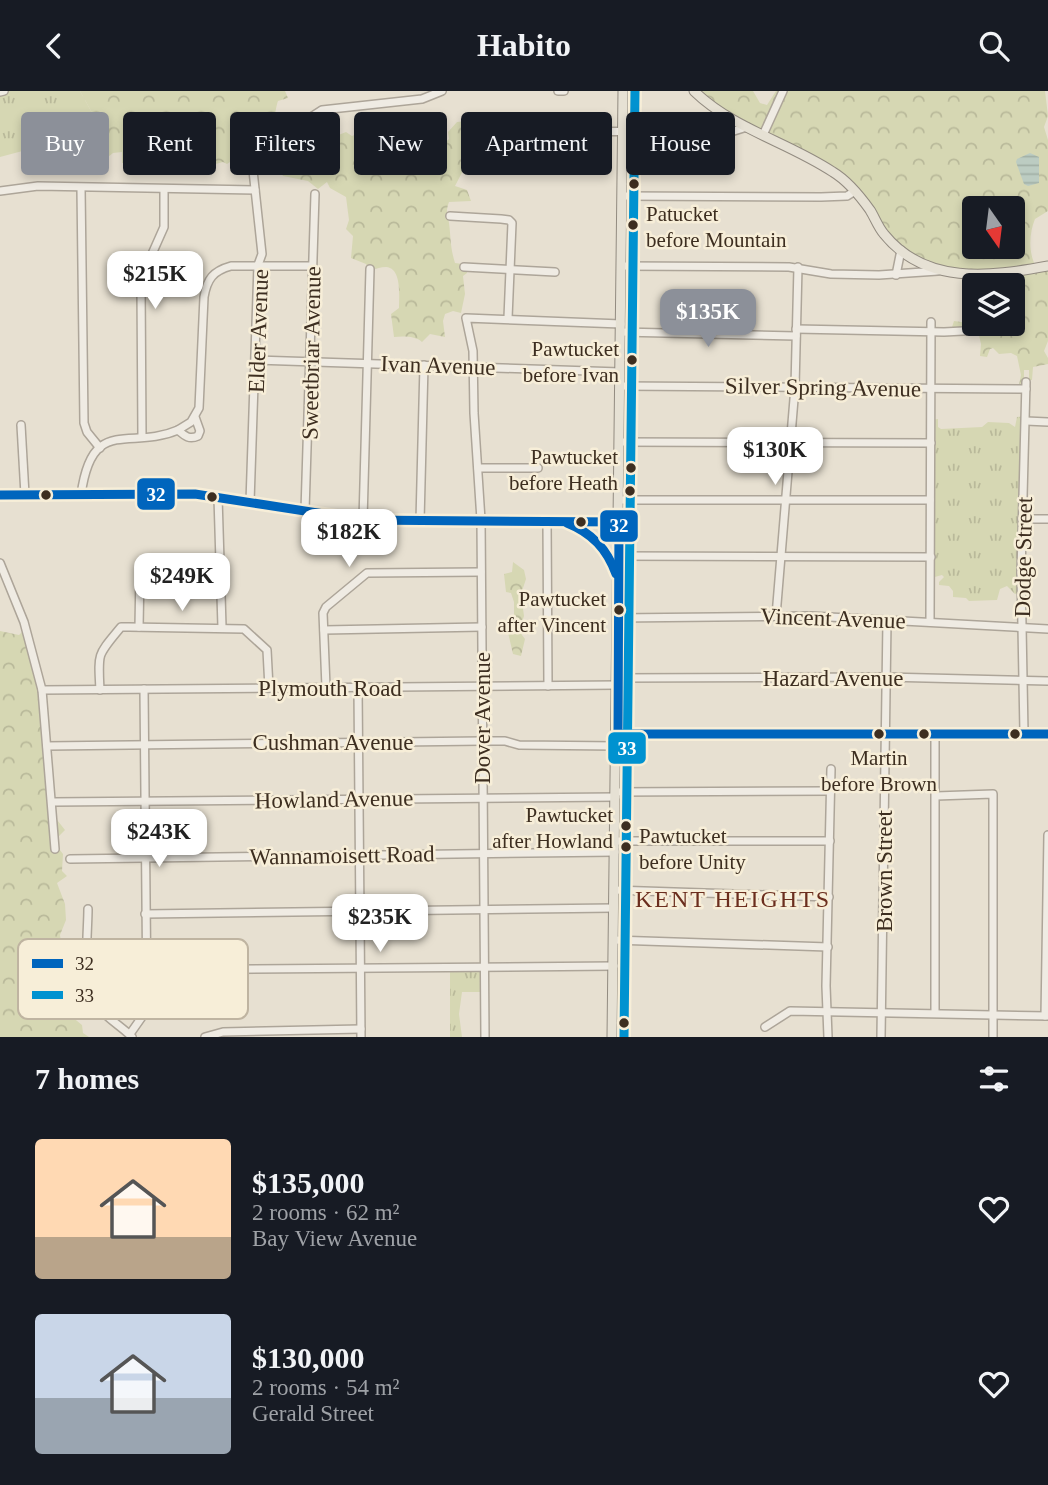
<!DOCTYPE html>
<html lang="en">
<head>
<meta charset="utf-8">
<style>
	body { margin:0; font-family:"Times New Roman",serif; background:#20242c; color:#f1f3f6; height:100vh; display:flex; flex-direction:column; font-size:26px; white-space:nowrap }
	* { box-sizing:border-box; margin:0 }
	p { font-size:23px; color:#9ea1a6 }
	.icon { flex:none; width:38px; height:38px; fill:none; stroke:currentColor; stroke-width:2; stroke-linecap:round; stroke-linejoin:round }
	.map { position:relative; height:946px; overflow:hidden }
	.side { display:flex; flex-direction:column; background:#171b24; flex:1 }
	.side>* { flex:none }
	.guide { position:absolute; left:21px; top:21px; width:1006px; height:63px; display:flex; gap:14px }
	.needle { width:46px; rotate:166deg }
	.fabs { position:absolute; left:962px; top:105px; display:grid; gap:14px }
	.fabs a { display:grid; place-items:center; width:63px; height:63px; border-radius:7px; background:#171b24; box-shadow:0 4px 10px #0003; font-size:35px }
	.price { position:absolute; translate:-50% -60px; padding:0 16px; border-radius:14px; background:#fff; color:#222; font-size:23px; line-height:46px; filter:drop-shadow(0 2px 4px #0008) }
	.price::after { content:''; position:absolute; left:50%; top:42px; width:21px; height:16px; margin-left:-10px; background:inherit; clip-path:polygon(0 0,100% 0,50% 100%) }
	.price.active { background:#8c9099; color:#fff }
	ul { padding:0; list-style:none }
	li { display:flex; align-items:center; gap:21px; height:175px; padding:0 35px }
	li span { display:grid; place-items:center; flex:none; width:196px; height:140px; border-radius:7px; color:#555 }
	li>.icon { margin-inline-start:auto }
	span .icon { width:84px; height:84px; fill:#fffc; stroke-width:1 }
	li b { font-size:30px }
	h2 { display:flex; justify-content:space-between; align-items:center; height:84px; padding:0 35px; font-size:30px }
	.pill { padding:0 24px; border-radius:7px; background:#171b24; box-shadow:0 4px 10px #0003; font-size:24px; line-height:63px }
	.pill.active { background:#8c9099; color:#fff }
	header { display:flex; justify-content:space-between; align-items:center; height:91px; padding:0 35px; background:#171b24; font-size:32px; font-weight:800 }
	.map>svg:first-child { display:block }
</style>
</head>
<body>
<header><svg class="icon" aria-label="back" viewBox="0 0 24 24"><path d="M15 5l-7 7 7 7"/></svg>Habito<svg class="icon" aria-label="search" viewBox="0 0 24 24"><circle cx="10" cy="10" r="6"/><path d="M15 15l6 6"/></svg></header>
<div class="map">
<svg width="1048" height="946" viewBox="0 0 1048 946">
	<defs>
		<pattern id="grass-tufts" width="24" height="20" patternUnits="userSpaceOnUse" patternTransform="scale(1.75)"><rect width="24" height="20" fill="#d6d7b3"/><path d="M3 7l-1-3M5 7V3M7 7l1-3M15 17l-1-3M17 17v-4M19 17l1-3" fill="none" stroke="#b9b99a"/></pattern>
		<pattern id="forest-crowns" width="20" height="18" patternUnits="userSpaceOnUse" patternTransform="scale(1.75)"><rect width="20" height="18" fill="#d6d7b3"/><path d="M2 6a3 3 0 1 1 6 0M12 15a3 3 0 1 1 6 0" fill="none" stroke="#b9b99a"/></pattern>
		<pattern id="water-rules" width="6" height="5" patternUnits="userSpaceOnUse" patternTransform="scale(1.75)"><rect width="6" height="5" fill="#bcccc2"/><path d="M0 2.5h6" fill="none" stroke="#a2b0a6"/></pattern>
	</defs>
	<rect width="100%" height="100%" fill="#e7e0d1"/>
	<g fill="url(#grass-tufts)">
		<polygon points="6,0 80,0 91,20 96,44 102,49 105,60 84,58 70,61 56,58 41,61 30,58 0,66 0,2"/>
		<polygon points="1024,325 1018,502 1015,503 1007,495 1000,498 997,509 969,510 966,507 953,506 953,500 949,495 939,494 939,491 944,486 942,484 931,487 931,329 938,328 938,336 941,338 982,336 988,331 1009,332 1015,336 1017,326"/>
		<polygon points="450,881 480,881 481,901 462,901 459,923 462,946 450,946"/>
	</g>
	<g fill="url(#forest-crowns)" fill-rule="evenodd">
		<path d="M80,0h205l3,7 -10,3c-2,5 -6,28 -3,32 4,8 6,11 8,21l43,-1 10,-17 10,-4 6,4 14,-6 6,11 9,-3 1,-6 11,-6 14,2 -1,12 5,4 10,-3 1,-7 4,-2 3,3 4,10h9l7,-6 -1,-7 9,-10 9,-1 4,-5 6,1 11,-3 4,10h10l8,6 -10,2 -5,15 -14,-3 -10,3 -2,14 -13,25 12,4 4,11 -22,1c-4,11 -1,11 0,21 2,15 1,24 6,40l8,1 4,4v5l-4,3 2,18 -4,19 -8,-2 -8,3 -2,7 2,16 -15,-3 -8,8c-6,-6 -19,-6 -28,-5l-3,-23 8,-6c0,-12 3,-40 -13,-41 -5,0 -11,2 -17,3l-3,-6 -15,-6 2,-22 -7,-7 3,-9 -3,-23 -16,-9 -3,-6 -9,7 -10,-8 -25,-5 -10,-17c-7,-3 -13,-1 -17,5l-10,1 -13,-5 -6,4 -4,-2 -11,3 -7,-6 -12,-4 -15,10 -2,-6 -11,-3 -5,2 -3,6 -35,-1v-11l-9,1 -5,4 -6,-17 -6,-5 -5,-24z"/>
		<path d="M694,0h59l7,12 7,2 9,-14h269l3,25 -4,11 4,13v71l-13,8c-6,14 -7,36 2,49l10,-2 1,5v70l-4,10 4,7v6l-15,3 -1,13h-3v-10h-5v12l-5,3 2,-10 -4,-19 -6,-3 -12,1 -6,-6 -3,1 -3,8 -7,-1 1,-12 -3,-13 -27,-1 3,-9 14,2 -2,-7h-4l8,-6 5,-14v28h38v-39h-38v6l-4,-18h-27l-48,-25 -43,-60zM975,117h38v39h-38z"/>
		<polygon points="513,471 524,479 526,488 521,503 524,525 519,540 525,548 521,565 513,563 506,533 514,528 514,511 511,502 506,501 504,483 512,481"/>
		<polygon points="25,538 44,597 54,725 65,739 56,748 56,754 63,763 62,780 67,785 57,792 65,813 66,829 60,844 63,865 61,876 64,885 61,895 72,921 71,925 82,934 83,942 89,946 0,946 0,540 19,544"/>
	</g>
	<polygon fill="url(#water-rules)" points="1030,62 1039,66 1039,92 1028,95 1024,93 1016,71 1017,68"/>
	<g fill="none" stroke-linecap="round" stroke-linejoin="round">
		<defs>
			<g id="minor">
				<polyline points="558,0 564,0"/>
				<polyline points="0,1 4,0"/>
				<polyline points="305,30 322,19 422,8 442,0"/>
				<polyline points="763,44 783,0"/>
				<polyline points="494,72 495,46 501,41 734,40 747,36"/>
				<polyline points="81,97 84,332 87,341 100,357"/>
				<polyline points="0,100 38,95 255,99"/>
				<polyline points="623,105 821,106 847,105 855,100"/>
				<polyline points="450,125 501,128 509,129 512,132 508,227"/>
				<polyline points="622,175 789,176 831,183 879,184 938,180"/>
				<polyline points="464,176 555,181"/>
				<polyline points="896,184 901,159"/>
				<polyline points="796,238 944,241 982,239"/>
				<polyline points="621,241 796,245"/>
				<polyline points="256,269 620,281"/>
				<polyline points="620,295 1026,298"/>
				<polyline points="1026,330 1048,331"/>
				<polyline points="21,334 25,404"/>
				<path d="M178,339l13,-8 8,-14 5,-111c3,-18 9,-26 27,-31h81"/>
				<polyline points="142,346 141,194 144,181 164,136 164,99"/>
				<polyline points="620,351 931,352"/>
				<polyline points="478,377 538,377"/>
				<path d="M81,404c11,-81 49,-44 97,-65 7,6 11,10 20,6l2,-5 -5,-14"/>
				<polyline points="218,406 222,536"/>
				<polyline points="619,409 930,409"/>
				<polyline points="250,411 258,174 262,163 252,70"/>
				<polyline points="305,420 315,103"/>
				<polyline points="1022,428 1048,428"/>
				<polyline points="363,429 370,178"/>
				<polyline points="420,430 424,274"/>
				<polyline points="547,431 548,595"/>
				<polyline points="619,465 931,466"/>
				<polyline points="0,472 24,531 42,599 55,758"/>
				<polyline points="776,525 795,296 798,176"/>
				<polyline points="618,527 811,525 1048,538"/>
				<polyline points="930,531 931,231"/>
				<polyline points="139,536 140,482 145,479 220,479"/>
				<polyline points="324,539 482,536"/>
				<polyline points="618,587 886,586 1048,590"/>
				<polyline points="326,596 323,522 326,516 367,482 481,481"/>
				<polyline points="358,597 361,946"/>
				<polyline points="42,599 617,594"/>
				<path d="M100,599c-2,-38 -3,-34 21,-63h8l115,2 23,21 2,38"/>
				<polyline points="1024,642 1021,482 1026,291"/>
				<polyline points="618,643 1048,643"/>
				<polyline points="47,655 483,650 505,650 519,654 617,655"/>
				<polyline points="616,701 831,700"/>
				<polyline points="936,705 993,703 993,946"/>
				<polyline points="53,711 616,706"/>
				<polyline points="615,750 830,750"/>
				<polyline points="70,768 615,761"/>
				<polyline points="614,799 829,806"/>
				<path d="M88,818c0,26 -7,78 10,98 10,12 24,20 34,30"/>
				<polyline points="145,823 614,817"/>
				<polyline points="614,849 828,856"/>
				<polyline points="146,879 614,875"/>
				<polyline points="935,922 935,642"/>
				<polyline points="1045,925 1048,744"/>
				<polyline points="765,936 790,920 1048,925"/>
				<polyline points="130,943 144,923 147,912 144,598"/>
				<polyline points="205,946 223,941 361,938"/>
				<polyline points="485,946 481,429 474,322 473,260 466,227 621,233"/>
				<polyline points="828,946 826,895 831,678"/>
				<polyline points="881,946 887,530"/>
			</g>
			<g id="major">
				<path d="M694,0c39,38 94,51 139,81 15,9 27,24 37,38 5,8 8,17 14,24 41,51 105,43 164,32"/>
				<polyline points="0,404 195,403 363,429 619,431"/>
				<path d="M569,433c25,10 40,26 48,51"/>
				<polyline points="612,946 623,0"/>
			</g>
		</defs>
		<use href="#minor" stroke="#ada599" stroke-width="10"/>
		<use href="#major" stroke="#928b80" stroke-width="11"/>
		<use href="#minor" stroke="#efebe3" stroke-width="7"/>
		<use href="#major" stroke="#e6e1d4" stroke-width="9"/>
		<defs>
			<g id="bus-1">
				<polyline points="0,404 195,403 363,429 619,431 618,643"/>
				<path d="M567,432c25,10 40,26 49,51"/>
				<polyline points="618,643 1048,643"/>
			</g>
			<polyline id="bus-2" points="624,946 635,0"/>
		</defs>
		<use href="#bus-1" stroke="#f7eed8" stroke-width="14"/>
		<use href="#bus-2" stroke="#f7eed8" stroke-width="14"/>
		<use href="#bus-1" stroke="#0065bd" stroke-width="9"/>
		<use href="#bus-2" stroke="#0092d0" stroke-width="9"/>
	</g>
	<g fill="#3d2e20" stroke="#f7eed8" stroke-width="2.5">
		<circle cx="634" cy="93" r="6"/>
		<circle cx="633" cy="134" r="6"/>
		<circle cx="632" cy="269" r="6"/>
		<circle cx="631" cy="377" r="6"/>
		<circle cx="630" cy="400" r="6"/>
		<circle cx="46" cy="404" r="6"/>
		<circle cx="212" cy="406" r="6"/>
		<circle cx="581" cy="431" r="6"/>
		<circle cx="619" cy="519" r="6"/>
		<circle cx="879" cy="643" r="6"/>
		<circle cx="924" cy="643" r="6"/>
		<circle cx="1015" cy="643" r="6"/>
		<circle cx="626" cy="735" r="6"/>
		<circle cx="626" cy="756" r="6"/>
		<circle cx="624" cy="932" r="6"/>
	</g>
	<g text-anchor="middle" stroke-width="5" stroke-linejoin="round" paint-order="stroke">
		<g font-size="21" fill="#3d2e20" stroke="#f7eed8" text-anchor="end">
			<text x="646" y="130" text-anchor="start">Patucket<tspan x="646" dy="26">before Mountain</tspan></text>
			<text x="619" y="265">Pawtucket<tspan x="619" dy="26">before Ivan</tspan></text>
			<text x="618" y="373">Pawtucket<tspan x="618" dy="26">before Heath</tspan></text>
			<text x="606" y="515">Pawtucket<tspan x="606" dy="26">after Vincent</tspan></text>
			<text x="879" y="674" text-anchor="middle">Martin<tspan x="879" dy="26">before Brown</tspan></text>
			<text x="613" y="731">Pawtucket<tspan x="613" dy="26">after Howland</tspan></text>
			<text x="639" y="752" text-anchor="start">Pawtucket<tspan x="639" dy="26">before Unity</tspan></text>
		</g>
		<g font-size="23" fill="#3d2e20" stroke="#f7eed8">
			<text transform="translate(258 240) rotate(-88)" y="8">Elder Avenue</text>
			<text transform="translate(311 262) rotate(-89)" y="8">Sweetbriar Avenue</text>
			<text transform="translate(438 274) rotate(2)" y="8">Ivan Avenue</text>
			<text transform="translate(823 296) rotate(1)" y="8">Silver Spring Avenue</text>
			<text transform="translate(1023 466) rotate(-89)" y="8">Dodge Street</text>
			<text transform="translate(833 527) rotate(2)" y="8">Vincent Avenue</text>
			<text x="833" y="595">Hazard Avenue</text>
			<text x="330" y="605">Plymouth Road</text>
			<text transform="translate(482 627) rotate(-90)" y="8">Dover Avenue</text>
			<text x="333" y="659">Cushman Avenue</text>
			<text transform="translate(334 708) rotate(-1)" y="8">Howland Avenue</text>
			<text transform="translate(342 764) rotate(-1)" y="8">Wannamoisett Road</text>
			<text transform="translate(884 780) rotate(-90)" y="8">Brown Street</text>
		</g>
		<g font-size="24" letter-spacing="2" fill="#6b2e1e" stroke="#f7eed8">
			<text x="733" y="816">KENT HEIGHTS</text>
		</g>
	</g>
	<rect x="18" y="848" width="230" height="80" rx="10" fill="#f7eed8" stroke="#bfb4a1" stroke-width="2"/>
	<rect x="32" y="868" width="31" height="9" fill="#0065bd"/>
	<rect x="32" y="900" width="31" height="8" fill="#0092d0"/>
	<g font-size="19" fill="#3d2e20">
		<text x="75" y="879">32</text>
		<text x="75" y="911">33</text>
	</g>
	<g stroke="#f7eed8" stroke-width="2.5">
		<rect x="136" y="386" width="40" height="34" rx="7" fill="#0065bd"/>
		<rect x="599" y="418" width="40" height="34" rx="7" fill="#0065bd"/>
		<rect x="607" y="640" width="40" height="34" rx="7" fill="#0092d0"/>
	</g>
	<g font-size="19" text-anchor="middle" font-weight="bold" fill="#fff">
		<text x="156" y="410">32</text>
		<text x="619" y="441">32</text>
		<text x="627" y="664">33</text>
	</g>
</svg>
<div class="fabs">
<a><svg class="needle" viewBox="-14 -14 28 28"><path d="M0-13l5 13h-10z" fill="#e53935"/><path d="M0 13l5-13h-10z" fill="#9ea1a6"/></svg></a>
<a><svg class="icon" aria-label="layers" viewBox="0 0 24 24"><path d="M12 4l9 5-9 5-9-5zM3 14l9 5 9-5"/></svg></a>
</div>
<b class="price" style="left:155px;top:220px">$215K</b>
<b class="price active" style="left:708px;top:258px">$135K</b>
<b class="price" style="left:775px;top:396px">$130K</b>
<b class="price" style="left:349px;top:478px">$182K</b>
<b class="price" style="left:182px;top:522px">$249K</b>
<b class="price" style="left:159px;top:778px">$243K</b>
<b class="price" style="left:380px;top:863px">$235K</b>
<div class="guide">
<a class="pill active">Buy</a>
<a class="pill">Rent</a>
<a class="pill">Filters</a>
<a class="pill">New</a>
<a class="pill">Apartment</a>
<a class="pill">House</a>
</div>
</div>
<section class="side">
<h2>7 homes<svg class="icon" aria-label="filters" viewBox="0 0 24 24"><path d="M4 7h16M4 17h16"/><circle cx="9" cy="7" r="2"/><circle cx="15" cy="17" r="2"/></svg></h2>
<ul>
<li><span style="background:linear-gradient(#ffd9b3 70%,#b9a48a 0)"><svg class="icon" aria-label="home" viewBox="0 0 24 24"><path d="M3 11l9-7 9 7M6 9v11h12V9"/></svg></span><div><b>$135,000</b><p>2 rooms · 62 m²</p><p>Bay View Avenue</p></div><svg class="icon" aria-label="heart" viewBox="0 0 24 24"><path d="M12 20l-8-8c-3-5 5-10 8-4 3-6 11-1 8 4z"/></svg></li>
<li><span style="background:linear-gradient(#c9d6e8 60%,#9aa5b1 0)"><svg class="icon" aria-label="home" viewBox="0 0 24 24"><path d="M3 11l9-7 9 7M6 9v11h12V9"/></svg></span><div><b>$130,000</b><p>2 rooms · 54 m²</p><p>Gerald Street</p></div><svg class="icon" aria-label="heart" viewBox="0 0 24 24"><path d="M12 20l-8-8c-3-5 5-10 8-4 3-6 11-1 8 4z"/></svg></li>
</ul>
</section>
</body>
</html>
